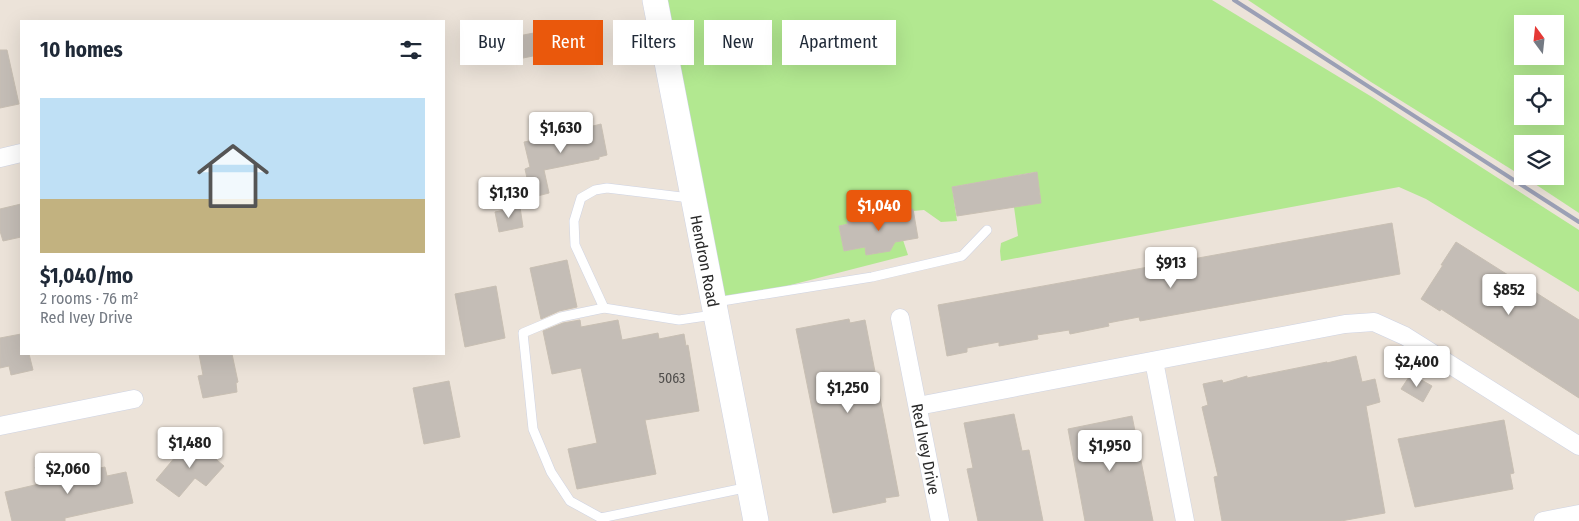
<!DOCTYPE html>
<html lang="en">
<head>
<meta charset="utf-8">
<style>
	body { margin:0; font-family:"Fira Sans Condensed",sans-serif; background:#f2f2f3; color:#1f2937; height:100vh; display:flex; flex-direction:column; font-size:19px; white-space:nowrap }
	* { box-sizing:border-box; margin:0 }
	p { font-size:16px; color:#747a83 }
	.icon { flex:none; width:28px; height:28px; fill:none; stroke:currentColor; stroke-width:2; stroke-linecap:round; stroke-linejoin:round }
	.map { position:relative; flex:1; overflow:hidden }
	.drawer { position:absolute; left:20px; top:20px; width:425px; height:335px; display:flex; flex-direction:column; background:#fff; border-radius:0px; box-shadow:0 5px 20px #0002 }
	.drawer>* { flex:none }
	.top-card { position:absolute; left:460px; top:20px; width:475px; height:45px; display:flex; gap:10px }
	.needle { width:32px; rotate:345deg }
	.controls { position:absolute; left:1514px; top:15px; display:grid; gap:10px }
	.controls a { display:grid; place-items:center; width:50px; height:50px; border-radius:0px; background:#fff; box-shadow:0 5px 20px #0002; font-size:25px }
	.price { position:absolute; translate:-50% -42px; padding:0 11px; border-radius:5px; background:#fff; color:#222; font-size:16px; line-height:32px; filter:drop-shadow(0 1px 2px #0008) }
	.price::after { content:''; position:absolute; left:50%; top:30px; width:15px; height:11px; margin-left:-8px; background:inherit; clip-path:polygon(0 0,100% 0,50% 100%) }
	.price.selected { background:#ea580c; color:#fff }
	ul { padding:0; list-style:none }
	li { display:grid; align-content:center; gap:10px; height:265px; padding:0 20px }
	li span { display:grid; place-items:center; height:155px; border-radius:0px; color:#555 }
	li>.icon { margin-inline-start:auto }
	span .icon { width:90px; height:90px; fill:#fffc; stroke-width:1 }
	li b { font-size:21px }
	h2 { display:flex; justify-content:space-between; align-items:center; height:60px; padding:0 20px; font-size:21px }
	.pill { padding:0 18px; border-radius:0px; background:#fff; box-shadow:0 5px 20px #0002; font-size:18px; line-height:45px }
	.pill.selected { background:#ea580c; color:#fff }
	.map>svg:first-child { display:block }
</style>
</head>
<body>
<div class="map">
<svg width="1579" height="521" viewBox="0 0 1579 521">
	<rect width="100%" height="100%" fill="#ece3d9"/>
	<g fill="#b2e890" fill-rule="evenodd">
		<polygon points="664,0 1212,0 1372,97 1579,230 1579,292 1426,199 1399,187 1001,261 1000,251 1001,243 1018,236 1014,207 1041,202 1036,172 952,187 957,221 941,222 924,210 913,211 912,209 848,221 848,224 839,226 844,251 865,247 867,255 886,251 895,242 903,240 908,255 775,289 721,298"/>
		<path d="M1248,0h331v213l-56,-37h32v-32h-33v32l-151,-94zM1522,24h33v32h-33zM1522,84h33v32h-33z"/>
	</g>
	<g fill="#c4bdb6" stroke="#c8bfb3">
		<polygon points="539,32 543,54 513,60 508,38"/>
		<polygon points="0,50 7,50 19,104 0,108"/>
		<polygon points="592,124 593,126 601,124 607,155 599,157 599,159 544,170 549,193 526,199 522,179 527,178 525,169 530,167 524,142 544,138 544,134"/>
		<polygon points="1037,172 1041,203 957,216 952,187"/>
		<polygon points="21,204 21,237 3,241 0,231 0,209"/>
		<polygon points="520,207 523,227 499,232 495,212"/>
		<polygon points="913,209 918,238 895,242 890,251 866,255 865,247 844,251 839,226 848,224 847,221"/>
		<polygon points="1392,223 1400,274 1140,321 1139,317 1108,323 1109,326 1070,334 1069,330 1037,335 1038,339 999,346 999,342 967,348 967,352 947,356 938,305"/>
		<polygon points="1456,242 1579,320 1579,398 1441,309 1440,311 1421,299 1443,265 1441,265"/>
		<polygon points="567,260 577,307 559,311 541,319 530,268"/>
		<polygon points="496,286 505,338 465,347 455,294"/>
		<polygon points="849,319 850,323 865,320 899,496 885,498 886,502 833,513 796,329"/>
		<polygon points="580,320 581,327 618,320 622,340 658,333 659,339 684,334 686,346 688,345 699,411 645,420 656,474 577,489 568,449 597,443 581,368 552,374 543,331 563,323"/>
		<polygon points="21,334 21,354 29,354 33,370 11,375 9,366 0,368 0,338"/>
		<polygon points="199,354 232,354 238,382 236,383 237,392 203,398 198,376 203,375"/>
		<polygon points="1356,356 1362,382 1375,379 1380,402 1366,406 1385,513 1341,521 1222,521 1214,477 1218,476 1202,407 1208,405 1203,384 1222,380 1223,383 1247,376 1247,378 1327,362 1327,363"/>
		<polygon points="1411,374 1432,386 1423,402 1401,389"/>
		<polygon points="449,381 460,437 424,444 413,388"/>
		<polygon points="1014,414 1022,451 1029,450 1043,521 978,521 967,469 973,468 964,423"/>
		<polygon points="1132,416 1153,521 1085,521 1068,429"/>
		<polygon points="1504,420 1514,473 1510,474 1513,489 1415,507 1398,439"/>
		<polygon points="191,438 224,466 206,486 195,478 179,497 156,480"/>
		<polygon points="55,463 57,476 105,467 107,476 126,472 133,503 65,518 65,521 12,521 5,492 39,484 35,467"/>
	</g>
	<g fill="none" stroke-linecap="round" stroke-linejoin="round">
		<defs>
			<g id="lane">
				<polyline points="716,302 872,277 962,256 987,230"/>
				<polyline points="604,308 575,245 574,221 581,198 595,190 607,188 690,198"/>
				<polyline points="713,315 679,320 604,308 561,317 523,333 533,429 551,472 570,501 601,518 749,487"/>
			</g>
			<g id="street">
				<polyline points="0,158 21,153"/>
				<polyline points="900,318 940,521"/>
				<polyline points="1154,361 1185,521"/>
				<polyline points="918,406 1345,324 1374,322 1405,336 1579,446"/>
				<polyline points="0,426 134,399"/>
				<polyline points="1543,521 1579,514"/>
			</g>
			<polyline id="secondary" points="655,0 756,521"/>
		</defs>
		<use href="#lane" stroke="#ced3e3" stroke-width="10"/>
		<use href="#street" stroke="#ced3e3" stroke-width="19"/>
		<use href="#secondary" stroke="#ced3e3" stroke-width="26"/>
		<use href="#lane" stroke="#fff" stroke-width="9"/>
		<use href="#street" stroke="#fff" stroke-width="18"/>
		<use href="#secondary" stroke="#fff" stroke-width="25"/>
		<polyline stroke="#9ba0b5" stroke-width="4" points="1234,0 1579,222"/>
	</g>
	<g text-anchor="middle" stroke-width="4" stroke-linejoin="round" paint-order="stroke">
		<g font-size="14" fill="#504e4c">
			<text x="672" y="383">5063</text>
		</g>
		<g font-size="16" fill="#292929" stroke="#fff">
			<text transform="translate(705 261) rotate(79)" y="6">Hendron Road</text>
			<text transform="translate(926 449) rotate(79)" y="6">Red Ivey Drive</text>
		</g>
	</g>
</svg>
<div class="controls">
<a><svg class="needle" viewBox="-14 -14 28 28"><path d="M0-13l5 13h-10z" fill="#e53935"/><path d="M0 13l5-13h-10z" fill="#747a83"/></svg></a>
<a><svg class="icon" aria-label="locate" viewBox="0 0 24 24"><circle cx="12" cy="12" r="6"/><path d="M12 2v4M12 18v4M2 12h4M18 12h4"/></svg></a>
<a><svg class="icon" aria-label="layers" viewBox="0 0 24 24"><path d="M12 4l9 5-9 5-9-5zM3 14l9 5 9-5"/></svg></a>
</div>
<b class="price" style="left:561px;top:154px">$1,630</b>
<b class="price" style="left:509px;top:219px">$1,130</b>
<b class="price selected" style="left:879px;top:232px">$1,040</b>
<b class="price" style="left:1171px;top:289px">$913</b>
<b class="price" style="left:1509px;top:316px">$852</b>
<b class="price" style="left:1417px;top:388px">$2,400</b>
<b class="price" style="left:848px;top:414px">$1,250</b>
<b class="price" style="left:190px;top:469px">$1,480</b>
<b class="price" style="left:1110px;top:472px">$1,950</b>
<b class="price" style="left:68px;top:495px">$2,060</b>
<div class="top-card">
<a class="pill">Buy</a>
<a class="pill selected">Rent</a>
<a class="pill">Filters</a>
<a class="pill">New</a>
<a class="pill">Apartment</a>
</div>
<section class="drawer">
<h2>10 homes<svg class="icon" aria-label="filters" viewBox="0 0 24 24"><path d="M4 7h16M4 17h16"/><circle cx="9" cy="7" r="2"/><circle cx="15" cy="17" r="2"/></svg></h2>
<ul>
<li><span style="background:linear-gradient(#bfe0f5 65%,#c2b280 0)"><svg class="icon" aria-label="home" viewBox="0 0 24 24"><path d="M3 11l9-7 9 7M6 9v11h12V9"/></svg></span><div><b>$1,040/mo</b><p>2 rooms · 76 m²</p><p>Red Ivey Drive</p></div></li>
</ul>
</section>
</div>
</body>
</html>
